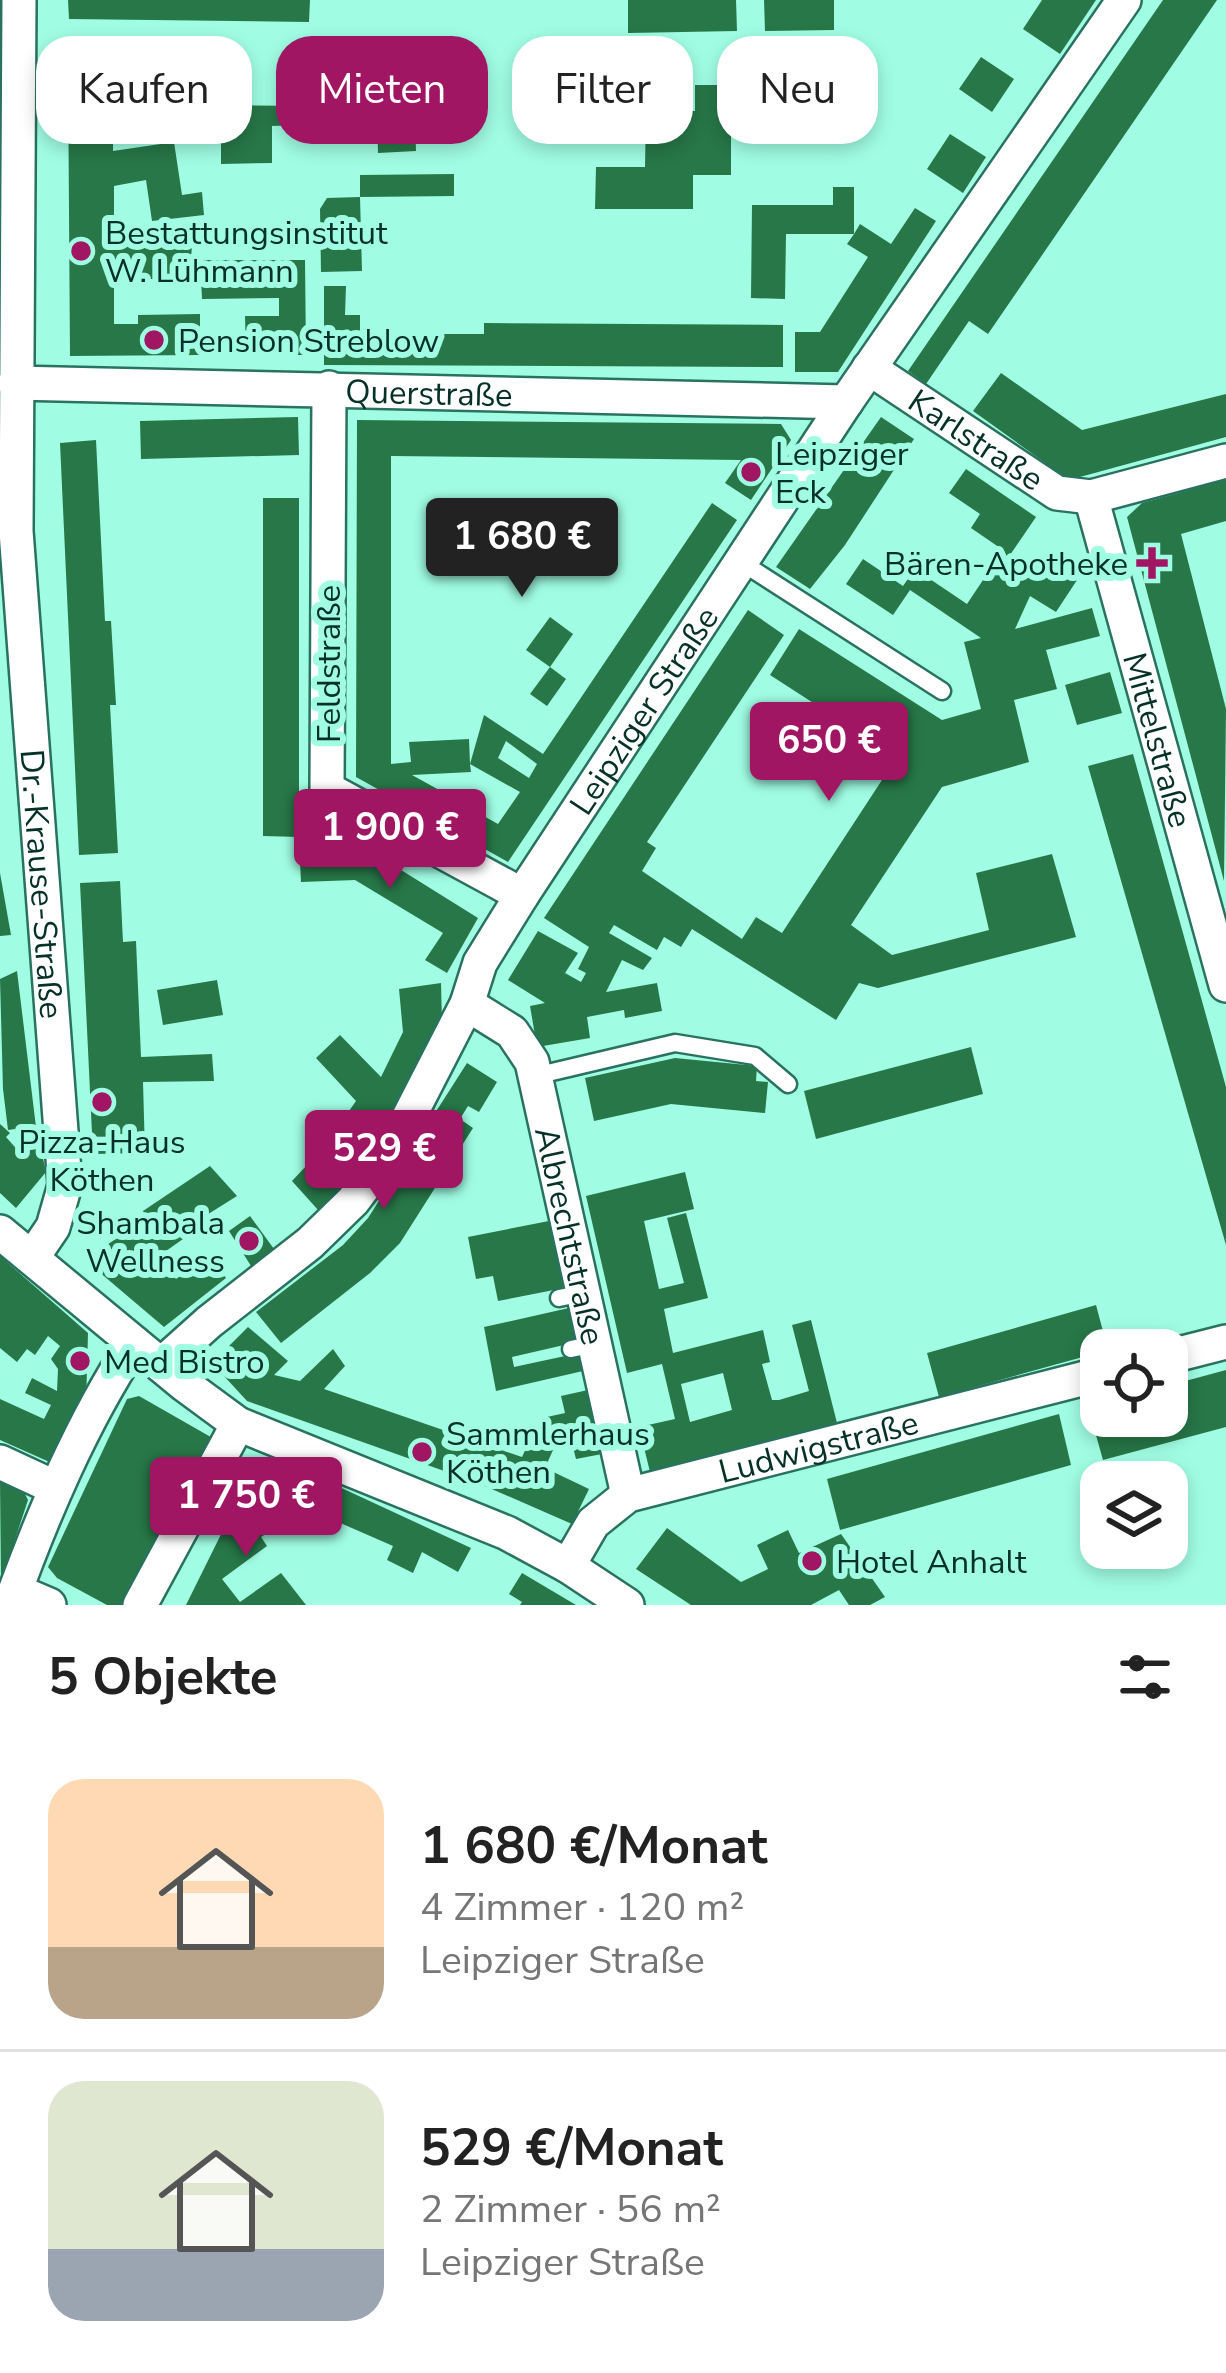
<!DOCTYPE html>
<html lang="de">
<head>
<meta charset="utf-8">
<style>
	body { margin:0; font-family:"Nunito Sans",sans-serif; background:#f2f2f2; color:#222; height:100vh; display:flex; flex-direction:column; font-size:45px; white-space:nowrap }
	* { box-sizing:border-box; margin:0 }
	p { font-size:39px; color:#767676 }
	.icon { flex:none; width:66px; height:66px; fill:none; stroke:currentColor; stroke-width:2; stroke-linecap:round; stroke-linejoin:round }
	.map { position:relative; height:1605px; overflow:hidden }
	.details { display:flex; flex-direction:column; background:#fff; flex:1 }
	.details>* { flex:none }
	.banner { position:absolute; left:36px; top:36px; width:1155px; height:108px; display:flex; gap:24px }
	.tools { position:absolute; left:1080px; top:1329px; display:grid; gap:24px }
	.tools a { display:grid; place-items:center; width:108px; height:108px; border-radius:24px; background:#fff; box-shadow:0 6px 18px #0003; font-size:60px }
	.price { position:absolute; translate:-50% -102px; padding:0 27px; border-radius:12px; background:#a01662; color:#fff; font-size:39px; line-height:78px; filter:drop-shadow(0 3px 6px #0008) }
	.price::after { content:''; position:absolute; left:50%; top:72px; width:36px; height:27px; margin-left:-18px; background:inherit; clip-path:polygon(0 0,100% 0,50% 100%) }
	.price.active { background:#222; color:#fff }
	ul { padding:0; list-style:none }
	li { display:flex; align-items:center; gap:36px; height:300px; padding:0 48px }
	li+li { border-top:3px solid #e0e0e0 }
	li span { display:grid; place-items:center; flex:none; width:336px; height:240px; border-radius:36px; color:#555 }
	li>.icon { margin-inline-start:auto }
	span .icon { width:144px; height:144px; fill:#fffc; stroke-width:1 }
	li b { font-size:51px }
	h2 { display:flex; justify-content:space-between; align-items:center; height:144px; padding:0 48px; font-size:51px }
	.pill { padding:0 42px; border-radius:36px; background:#fff; box-shadow:0 6px 18px #0003; font-size:42px; line-height:108px }
	.pill.active { background:#a01662; color:#fff }
	.map>svg:first-child { display:block }
</style>
</head>
<body>
<div class="map">
<svg width="1226" height="1605" viewBox="0 0 1226 1605">
	<rect width="100%" height="100%" fill="#a0fde3"/>
	<g fill="#277748" fill-rule="evenodd">
		<polygon points="68,0 310,0 309,22 69,19"/>
		<polygon points="628,0 736,0 737,31 628,33"/>
		<polygon points="764,0 834,0 834,30 765,31"/>
		<polygon points="1042,0 1096,0 1060,54 1023,29"/>
		<polygon points="1163,0 1217,0 988,334 969,321 926,384 908,371"/>
		<polygon points="108,54 128,54 129,111 113,111 113,151 174,142 182,195 202,192 204,215 152,221 146,180 114,186 114,245 192,245 191,260 305,260 306,355 246,355 245,316 279,316 279,298 202,299 201,279 138,279 138,268 114,268 114,324 138,324 138,315 200,314 200,355 70,356 68,66 108,66"/>
		<polygon points="413,54 416,151 378,153 375,56"/>
		<polygon points="981,57 1014,79 992,112 959,89"/>
		<polygon points="695,85 731,85 731,175 693,175 693,209 595,209 596,167 645,167 646,111 695,111"/>
		<polygon points="310,89 334,91 334,124 272,126 272,163 221,164 221,105 304,106"/>
		<polygon points="950,134 986,157 963,193 927,169"/>
		<polygon points="454,174 454,196 360,197 360,175"/>
		<polygon points="833,187 854,187 854,234 860,224 891,244 915,208 936,221 838,372 795,372 795,332 820,332 868,257 847,244 854,234 786,234 785,299 751,298 752,205 833,205"/>
		<polygon points="360,197 362,271 321,272 320,209 327,198"/>
		<polygon points="324,286 346,286 345,315 360,315 360,334 484,334 484,323 783,325 783,367 324,365"/>
		<polygon points="1001,373 1082,430 1226,394 1226,437 1069,480 973,411"/>
		<polygon points="298,417 299,455 141,459 140,421"/>
		<polygon points="881,417 914,439 845,545 810,589 776,567"/>
		<path d="M357,420l424,4 10,16 -40,60 -26,-17 16,-23 -350,-4v308l20,-2 -2,-20 60,-3 1,25 14,-49 59,39 169,-251 25,17 -229,342 -50,-28 13,-25 27,15 22,-32 -50,-28 1,8 -59,3 38,21 -13,26 -81,-45zM506,741l31,23 -8,14 -31,-20z"/>
		<polygon points="96,440 105,621 111,621 116,705 110,705 118,853 79,855 60,443"/>
		<polygon points="966,469 1036,517 1010,555 1051,580 1062,561 1081,574 1056,612 1030,596 1015,629 1092,608 1100,636 1046,650 1057,689 1014,700 1029,762 942,787 851,925 892,955 989,930 976,873 1052,854 1076,937 878,988 859,983 836,1020 692,929 681,947 664,937 657,950 614,925 609,933 652,958 643,970 622,960 606,992 657,983 662,1011 625,1018 624,1010 587,1017 590,1038 537,1047 530,1006 545,1003 508,980 538,931 578,953 565,973 581,982 586,973 578,969 589,947 544,918 748,610 784,635 647,842 656,848 642,871 742,939 756,917 782,933 897,757 770,675 799,629 942,720 981,709 964,642 981,638 910,590 893,615 846,584 863,559 903,586 915,569 967,604 1003,550 971,528 980,514 949,493"/>
		<polygon points="1226,480 1226,521 1181,534 1226,709 1224,881 1127,517 1142,503"/>
		<polygon points="263,498 299,498 299,837 263,836"/>
		<polygon points="550,617 573,634 550,667 526,650"/>
		<polygon points="550,667 566,679 547,706 530,694"/>
		<polygon points="1110,672 1122,713 1077,725 1065,685"/>
		<polygon points="1133,754 1226,1087 1226,1245 1088,766"/>
		<polygon points="353,840 478,918 447,973 425,960 443,933 355,880 301,882 299,842"/>
		<polygon points="0,873 11,935 0,936"/>
		<polygon points="120,881 123,942 136,941 141,1057 212,1054 214,1081 143,1082 145,1153 93,1154 80,883"/>
		<polygon points="17,971 36,1127 46,1172 16,1208 0,1193 0,1124 10,1133 6,1137 21,1154 15,1129 8,1130 3,1089 0,979"/>
		<polygon points="217,980 223,1015 163,1025 157,990"/>
		<polygon points="441,983 442,1023 410,1093 374,1149 319,1211 292,1181 324,1147 356,1101 316,1058 340,1035 381,1077 403,1032 399,989"/>
		<polygon points="971,1047 983,1094 816,1139 804,1091"/>
		<polygon points="675,1058 757,1066 756,1081 768,1082 765,1113 671,1104 594,1121 585,1078"/>
		<polygon points="467,1063 497,1082 479,1112 468,1106 460,1119 473,1128 400,1243 370,1273 281,1343 256,1312 343,1245 368,1218"/>
		<polygon points="210,1166 237,1196 178,1233 183,1239 166,1251 180,1268 171,1273 176,1279 210,1256 226,1278 164,1327 98,1271 101,1249 145,1219 143,1211"/>
		<path d="M685,1172l9,37 -50,12 15,68 25,-6 -17,-65 19,-5 22,85 -44,11 9,44 90,-23 7,32 -8,2 10,36h7l30,-9 -17,-66 19,-5 26,103 -187,49 -11,-45 36,-8 -13,-55 -35,9 -41,-177zM723,1373l9,37 -42,12 -9,-38z"/>
		<polygon points="250,1216 274,1249 251,1266 229,1231"/>
		<polygon points="549,1221 564,1288 498,1301 493,1276 476,1279 468,1237"/>
		<polygon points="0,1256 88,1333 86,1404 54,1464 0,1440 0,1399 44,1419 51,1405 25,1393 32,1378 57,1391 58,1369 51,1359 60,1346 48,1336 35,1355 27,1349 17,1362 0,1348"/>
		<polygon points="1096,1305 1108,1350 939,1397 927,1353"/>
		<polygon points="569,1308 577,1342 512,1357 514,1367 579,1353 583,1371 496,1391 484,1327"/>
		<polygon points="248,1327 288,1361 274,1375 300,1381 333,1349 345,1366 324,1389 522,1457 530,1440 553,1450 545,1468 589,1489 572,1524 478,1483 247,1401 212,1363"/>
		<polygon points="1226,1370 1226,1427 1103,1460 1088,1407 1101,1404 1101,1416 1167,1416 1167,1386"/>
		<polygon points="588,1390 602,1454 576,1459 569,1432 552,1436 547,1417 565,1413 561,1396"/>
		<polygon points="139,1396 216,1440 123,1605 107,1605 57,1578 48,1567 127,1399"/>
		<polygon points="1059,1414 1071,1465 840,1530 827,1479"/>
		<polygon points="320,1478 471,1548 458,1572 422,1552 413,1573 387,1560 393,1546 306,1508"/>
		<polygon points="0,1479 21,1486 28,1500 1,1582"/>
		<polygon points="287,1495 306,1508 261,1537 267,1546 222,1579 240,1602 281,1573 306,1605 186,1605 238,1500 250,1520"/>
		<polygon points="667,1528 741,1582 768,1569 757,1545 788,1530 799,1553 841,1534 885,1597 870,1605 849,1605 839,1590 811,1605 691,1605 636,1569"/>
		<polygon points="522,1573 576,1605 520,1605 522,1602 509,1594"/>
	</g>
	<g fill="none" stroke-linecap="round" stroke-linejoin="round">
		<defs>
			<g id="lane">
				<polyline points="741,562 942,691"/>
				<polyline points="535,1076 675,1043 755,1056 788,1084"/>
				<polyline points="559,1298 584,1293"/>
				<polyline points="571,1349 595,1344"/>
			</g>
			<g id="street">
				<path id="s1" d="M19,0l-3,531 49,654 -12,42 -21,31"/>
				<path id="s2" d="M869,368l188,125 34,4 135,-36"/>
				<path id="s3" d="M15,383l831,19"/>
				<polyline points="329,388 327,789 522,895"/>
				<path id="s4" d="M1091,497l135,488"/>
				<path id="s5" d="M467,1004l45,28 20,30 96,433"/>
				<polyline points="0,1232 185,1385 238,1424 507,1533 568,1566 627,1605"/>
				<polyline points="1167,1357 1226,1342"/>
				<path id="s6" d="M161,1365l48,-43 101,-79 43,-42 40,-53 74,-144 13,-41 42,-68 324,-493 278,-402"/>
				<polyline points="0,1462 56,1488"/>
				<path id="s7" d="M568,1566l25,-43 35,-28 473,-121"/>
				<polyline points="16,1591 49,1605"/>
				<path d="M10,1605c33,-91 71,-181 124,-262"/>
				<polyline points="140,1605 238,1424"/>
			</g>
		</defs>
		<use href="#lane" stroke="#2a7260" stroke-width="21"/>
		<use href="#street" stroke="#2a7260" stroke-width="38"/>
		<use href="#lane" stroke="#fff" stroke-width="16"/>
		<use href="#street" stroke="#fff" stroke-width="33"/>
	</g>
	<g fill="#a01662" stroke="#a0fde3" stroke-width="4.5">
		<circle cx="81" cy="251" r="12"/>
		<circle cx="154" cy="340" r="12"/>
		<circle cx="751" cy="472" r="12"/>
		<path d="M1146 545h12v12h12v12h-12v12h-12v-12h-12v-12h12z"/>
		<circle cx="102" cy="1102" r="12"/>
		<circle cx="249" cy="1241" r="12"/>
		<circle cx="80" cy="1361" r="12"/>
		<circle cx="422" cy="1452" r="12"/>
		<circle cx="812" cy="1561" r="12"/>
	</g>
	<g text-anchor="middle" stroke-width="12" stroke-linejoin="round" paint-order="stroke">
		<g font-size="33" fill="#063127" stroke="#a0fde3" text-anchor="start">
			<text x="105" y="244">Bestattungsinstitut<tspan x="105" dy="38">W. Lühmann</tspan></text>
			<text x="178" y="352">Pension Streblow</text>
			<text x="775" y="465">Leipziger<tspan x="775" dy="38">Eck</tspan></text>
			<text x="1128" y="575" text-anchor="end">Bären-Apotheke</text>
			<text x="102" y="1153" text-anchor="middle">Pizza-Haus<tspan x="102" dy="38">Köthen</tspan></text>
			<text x="225" y="1234" text-anchor="end">Shambala<tspan x="225" dy="38">Wellness</tspan></text>
			<text x="104" y="1373">Med Bistro</text>
			<text x="446" y="1445">Sammlerhaus<tspan x="446" dy="38">Köthen</tspan></text>
			<text x="836" y="1573">Hotel Anhalt</text>
		</g>
		<g font-size="33" fill="#063127" stroke="#a0fde3">
			<text dy="12" stroke="none"><textPath href="#s3" startOffset="414">Querstraße</textPath></text>
			<text dy="12" stroke="none"><textPath href="#s2" startOffset="129">Karlstraße</textPath></text>
			<text transform="translate(328 664) rotate(-90)" y="12">Feldstraße</text>
			<text dy="12" stroke="none"><textPath href="#s6" startOffset="825">Leipziger Straße</textPath></text>
			<text dy="12" stroke="none"><textPath href="#s4" startOffset="252">Mittelstraße</textPath></text>
			<text dy="12" stroke="none"><textPath href="#s1" startOffset="885">Dr.-Krause-Straße</textPath></text>
			<text dy="12" stroke="none"><textPath href="#s5" startOffset="267">Albrechtstraße</textPath></text>
			<text dy="12" stroke="none"><textPath href="#s7" startOffset="291">Ludwigstraße</textPath></text>
		</g>
	</g>
</svg>
<div class="tools">
<a><svg class="icon" aria-label="locate" viewBox="0 0 24 24"><circle cx="12" cy="12" r="6"/><path d="M12 2v4M12 18v4M2 12h4M18 12h4"/></svg></a>
<a><svg class="icon" aria-label="layers" viewBox="0 0 24 24"><path d="M12 4l9 5-9 5-9-5zM3 14l9 5 9-5"/></svg></a>
</div>
<b class="price active" style="left:522px;top:600px">1 680 €</b>
<b class="price" style="left:829px;top:804px">650 €</b>
<b class="price" style="left:390px;top:891px">1 900 €</b>
<b class="price" style="left:384px;top:1212px">529 €</b>
<b class="price" style="left:246px;top:1559px">1 750 €</b>
<div class="banner">
<a class="pill">Kaufen</a>
<a class="pill active">Mieten</a>
<a class="pill">Filter</a>
<a class="pill">Neu</a>
</div>
</div>
<section class="details">
<h2>5 Objekte<svg class="icon" aria-label="filters" viewBox="0 0 24 24"><path d="M4 7h16M4 17h16"/><circle cx="9" cy="7" r="2"/><circle cx="15" cy="17" r="2"/></svg></h2>
<ul>
<li><span style="background:linear-gradient(#ffd9b3 70%,#b9a48a 0)"><svg class="icon" aria-label="home" viewBox="0 0 24 24"><path d="M3 11l9-7 9 7M6 9v11h12V9"/></svg></span><div><b>1 680 €/Monat</b><p>4 Zimmer · 120 m²</p><p>Leipziger Straße</p></div></li>
<li><span style="background:linear-gradient(#dfe7d0 70%,#9aa5b1 0)"><svg class="icon" aria-label="home" viewBox="0 0 24 24"><path d="M3 11l9-7 9 7M6 9v11h12V9"/></svg></span><div><b>529 €/Monat</b><p>2 Zimmer · 56 m²</p><p>Leipziger Straße</p></div></li>
</ul>
</section>
</body>
</html>
